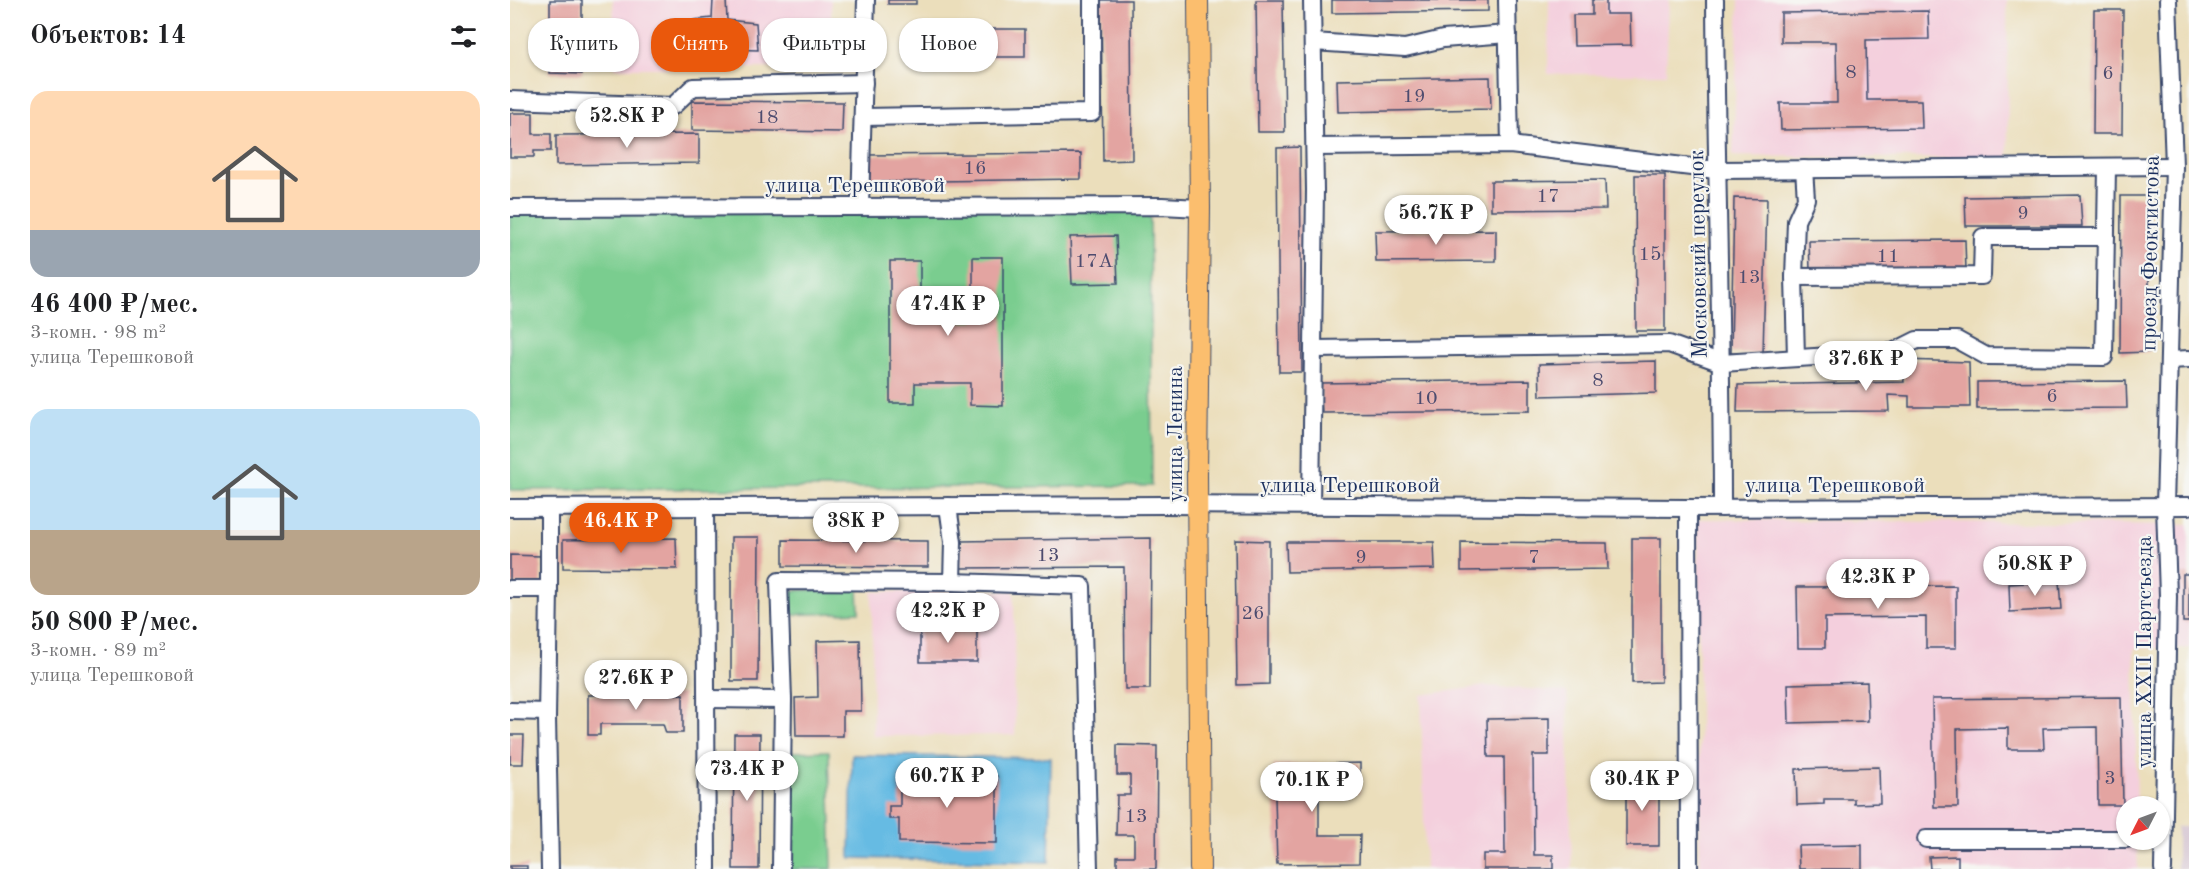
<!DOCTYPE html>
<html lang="ru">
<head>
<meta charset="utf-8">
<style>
	body { margin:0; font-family:"Old Standard TT",serif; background:#f6f6f6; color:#202124; height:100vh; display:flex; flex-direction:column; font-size:22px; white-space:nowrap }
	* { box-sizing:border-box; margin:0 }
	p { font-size:20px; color:#757577 }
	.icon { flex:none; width:33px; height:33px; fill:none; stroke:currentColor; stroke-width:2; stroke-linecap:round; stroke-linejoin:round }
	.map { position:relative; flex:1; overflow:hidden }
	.side { display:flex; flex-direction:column; background:#fff; width:510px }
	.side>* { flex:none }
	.hud { position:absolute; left:18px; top:18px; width:570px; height:54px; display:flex; gap:12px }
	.needle { width:39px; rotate:228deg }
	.fabs { position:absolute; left:1606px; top:796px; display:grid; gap:12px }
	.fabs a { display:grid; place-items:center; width:54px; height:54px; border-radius:50%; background:#fff; box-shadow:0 2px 4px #0004; font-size:30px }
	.price { position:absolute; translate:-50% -51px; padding:0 14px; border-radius:21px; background:#fff; color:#222; font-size:20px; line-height:39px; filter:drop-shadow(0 2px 3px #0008) }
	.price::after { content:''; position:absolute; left:50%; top:36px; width:18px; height:14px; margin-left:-9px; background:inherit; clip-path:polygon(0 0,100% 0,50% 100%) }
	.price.on { background:#ea580c; color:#fff }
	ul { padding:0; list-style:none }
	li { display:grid; align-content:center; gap:12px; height:318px; padding:0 30px }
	li span { display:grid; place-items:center; height:186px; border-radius:18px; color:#555 }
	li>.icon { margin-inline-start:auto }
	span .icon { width:108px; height:108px; fill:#fffc; stroke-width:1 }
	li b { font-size:26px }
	h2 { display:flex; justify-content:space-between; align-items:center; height:72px; padding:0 30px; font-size:26px }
	.chip { padding:0 21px; border-radius:24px; background:#fff; box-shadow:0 2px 4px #0004; font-size:21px; line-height:54px }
	.chip.on { background:#ea580c; color:#fff }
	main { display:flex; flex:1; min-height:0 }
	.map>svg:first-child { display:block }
</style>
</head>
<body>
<main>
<section class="side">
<h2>Объектов: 14<svg class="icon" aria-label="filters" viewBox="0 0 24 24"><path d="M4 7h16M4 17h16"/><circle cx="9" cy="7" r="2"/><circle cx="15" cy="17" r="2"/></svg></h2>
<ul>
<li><span style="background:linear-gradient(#ffd9b3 75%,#9aa5b1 0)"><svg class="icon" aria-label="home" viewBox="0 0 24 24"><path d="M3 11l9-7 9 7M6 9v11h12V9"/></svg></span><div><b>46 400 ₽/мес.</b><p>3-комн. · 98 m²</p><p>улица Терешковой</p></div></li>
<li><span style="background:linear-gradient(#bfe0f5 65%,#b9a48a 0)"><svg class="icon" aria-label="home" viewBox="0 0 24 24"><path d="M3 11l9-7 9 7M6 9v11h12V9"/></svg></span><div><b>50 800 ₽/мес.</b><p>3-комн. · 89 m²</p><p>улица Терешковой</p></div></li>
</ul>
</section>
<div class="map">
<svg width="1679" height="869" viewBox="0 0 1679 869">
	<rect width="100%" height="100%" fill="#f6f6f2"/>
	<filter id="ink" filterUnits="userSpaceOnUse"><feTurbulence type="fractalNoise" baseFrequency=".0167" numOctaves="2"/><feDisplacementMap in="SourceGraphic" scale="12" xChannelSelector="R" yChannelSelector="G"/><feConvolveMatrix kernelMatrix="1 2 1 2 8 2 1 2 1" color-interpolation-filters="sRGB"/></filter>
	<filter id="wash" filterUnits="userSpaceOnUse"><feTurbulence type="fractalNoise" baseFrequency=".008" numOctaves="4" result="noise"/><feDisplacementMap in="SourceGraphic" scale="24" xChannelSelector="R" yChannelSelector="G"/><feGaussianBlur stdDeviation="1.35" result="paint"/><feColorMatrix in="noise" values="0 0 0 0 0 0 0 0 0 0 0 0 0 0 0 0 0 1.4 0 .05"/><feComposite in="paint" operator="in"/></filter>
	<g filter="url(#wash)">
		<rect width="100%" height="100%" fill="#ebdebb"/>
		<g fill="#f4cfdd">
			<polygon points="103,0 321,0 322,68 105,68"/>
			<polygon points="1039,0 1159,0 1156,74 1038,74"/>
			<polygon points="1229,0 1497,0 1498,159 1223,156"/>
			<polygon points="1188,519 1679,525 1679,648 1624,648 1627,807 1617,807 1617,840 1627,840 1628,869 1190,869"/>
			<polygon points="504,591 505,735 363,736 362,592"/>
			<polygon points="976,686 1057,692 1062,869 915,869 911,695"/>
		</g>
		<rect fill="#d0bdcd" x="1667" y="827" width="12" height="42"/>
		<g fill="#7acd8f" stroke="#4a7e76" stroke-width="1.5">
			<polygon points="640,207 642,486 0,490 0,209"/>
			<polygon points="348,588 349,612 276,615 275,591"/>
			<polygon points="319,751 322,869 280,869 277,752"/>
		</g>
		<polygon fill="#66bbe3" stroke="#4075a0" stroke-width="1.5" points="342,755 541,758 539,862 340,858"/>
		<g id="blocks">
			<g fill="#e3a4a1">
				<polygon points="40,0 72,0 72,74 40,73"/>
				<polygon points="203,0 216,0 217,20 246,23 248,50 186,48 184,20 202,18"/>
				<rect x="378" y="0" width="28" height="4"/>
				<polygon points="591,0 621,0 622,160 593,161"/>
				<polygon points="746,0 773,0 775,132 748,132"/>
				<polygon points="822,0 978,0 978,11 822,13"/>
				<polygon points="1082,0 1096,0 1096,14 1120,14 1121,45 1064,46 1063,15 1082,15"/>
				<polygon points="1584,10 1613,10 1612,134 1583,134"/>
				<polygon points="1418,11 1419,39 1356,40 1357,100 1411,100 1412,128 1271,130 1270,103 1327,103 1326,42 1271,42 1271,13"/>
				<rect x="400" y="29" width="115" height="28"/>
				<polygon points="980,77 981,109 828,112 827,80"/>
				<polygon points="182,101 333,102 332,132 182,130"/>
				<polygon points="0,113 23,113 23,134 41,134 41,151 24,151 24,157 0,157"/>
				<polygon points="189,134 189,163 46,165 46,135"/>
				<polygon points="790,147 792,372 769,372 767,148"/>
				<polygon points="571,153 571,179 358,182 358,155"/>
				<polygon points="1125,175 1155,175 1155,331 1126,331"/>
				<polygon points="1095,180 1096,209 981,210 981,181"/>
				<polygon points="1570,195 1572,226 1456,226 1455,197"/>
				<polygon points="1611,196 1639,196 1639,352 1610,353"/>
				<polygon points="1224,198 1257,199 1253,354 1221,353"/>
				<polygon points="986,230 986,261 866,262 865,231"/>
				<polygon points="606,236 608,283 562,284 560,237"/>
				<polygon points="1455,240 1456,271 1300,270 1299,241"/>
				<polygon points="463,257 493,257 493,406 460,405 460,383 405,383 405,403 380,403 380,261 410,261 410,322 463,322"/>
				<polygon points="1392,360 1459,362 1460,407 1399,407 1399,396 1378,395 1379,411 1227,412 1228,385 1394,382"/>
				<polygon points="1146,361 1146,393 1030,396 1029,364"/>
				<polygon points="1020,380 1020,411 812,413 810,383"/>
				<polygon points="1616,381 1617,408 1467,409 1467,382"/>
				<polygon points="221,537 249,537 248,681 221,681"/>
				<polygon points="166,538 167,569 53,568 53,540"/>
				<polygon points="641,538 640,689 615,689 614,567 451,568 451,541"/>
				<polygon points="1122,538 1151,538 1151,682 1122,683"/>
				<polygon points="273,540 418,541 418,567 273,566"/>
				<polygon points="725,540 759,541 759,684 727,685"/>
				<polygon points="776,542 924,542 925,569 777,572"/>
				<polygon points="951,542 1097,543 1098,569 951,571"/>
				<polygon points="0,555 31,556 31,584 0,584"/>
				<rect x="1673" y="574" width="6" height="48"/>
				<polygon points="1549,581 1551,609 1500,612 1499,584"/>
				<polygon points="1446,586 1446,648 1416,648 1416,617 1315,618 1315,648 1288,648 1287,587"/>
				<rect x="410" y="625" width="57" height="37"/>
				<polygon points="350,640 351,711 333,711 333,736 286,736 285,698 308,697 307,641"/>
				<polygon points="1357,682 1358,721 1279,723 1278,684"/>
				<polygon points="173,694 173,733 156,733 153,724 90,724 90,735 78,735 78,695"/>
				<polygon points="1611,697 1613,805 1588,805 1587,727 1533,728 1534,749 1498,749 1498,728 1447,729 1448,807 1424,807 1422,699"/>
				<polygon points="1039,718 1039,755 1023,755 1024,855 1043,855 1043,869 973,869 973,854 995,854 994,757 978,757 977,719"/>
				<polygon points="224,734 250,734 249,869 223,869"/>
				<polygon points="0,735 14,735 13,764 0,764"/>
				<polygon points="607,745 647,746 646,869 607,869 607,856 624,856 624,835 606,835 607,795 620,795 620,775 607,775"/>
				<polygon points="850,763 850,792 809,793 809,835 850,835 849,863 767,864 764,765"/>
				<polygon points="1369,767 1370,803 1344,804 1344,799 1314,799 1314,804 1287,805 1286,769"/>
				<polygon points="390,776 487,776 487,843 389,842 389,819 379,819 379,806 390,806"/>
				<rect x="1116" y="778" width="33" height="68"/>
				<polygon points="1352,845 1352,869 1289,869 1288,846"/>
				<polygon points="1448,856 1448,869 1420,869 1419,857"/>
				<rect x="0" y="866" width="17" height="3"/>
			</g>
		</g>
	</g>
	<g filter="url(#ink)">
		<use href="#blocks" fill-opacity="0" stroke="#3a496c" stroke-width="1.5"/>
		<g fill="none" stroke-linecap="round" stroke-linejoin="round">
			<defs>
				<g id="minor">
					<polyline points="997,0 1000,145"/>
					<path d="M1205,0c1,169 7,338 7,508"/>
					<polyline points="803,42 895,48 933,39 998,34"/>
					<polyline points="0,100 163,106 183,87 354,83"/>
					<polyline points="353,117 582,113 582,0"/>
					<polyline points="805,147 1000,145 1206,170 1664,166"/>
					<polyline points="1294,169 1296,199 1286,221 1284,277 1472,276 1473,237 1596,237"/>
					<polyline points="350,206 356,0"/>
					<polyline points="0,208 652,206 690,208"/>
					<polyline points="1284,277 1286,358"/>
					<polyline points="804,349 1159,344 1212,363 1383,352 1407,340 1447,340 1476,356 1594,357 1597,167"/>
					<polyline points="1659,360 1679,359"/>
					<polyline points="195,506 197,869"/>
					<polyline points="438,506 443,542 442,582"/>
					<polyline points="801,506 805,190 802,0"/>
					<polyline points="0,508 654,505 1178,508 1679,506"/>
					<polyline points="1178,508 1179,869"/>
					<polyline points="0,589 39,589 39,508"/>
					<polyline points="39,589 37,718 40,869"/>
					<polyline points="198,699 273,700"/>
					<polyline points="0,711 37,712"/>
					<polyline points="1416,839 1617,839"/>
					<polyline points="271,869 273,700 269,581 442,582 572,586 579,869"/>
					<polyline points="1653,869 1658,596 1655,506 1664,166 1658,0"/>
				</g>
				<polyline id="major" points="688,0 690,208 687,474 690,869"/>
			</defs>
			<use href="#minor" stroke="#3a496c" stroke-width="20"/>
			<use href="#major" stroke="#3a496c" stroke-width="22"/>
			<use href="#minor" stroke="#fff" stroke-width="16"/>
			<use href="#major" stroke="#fbbe6e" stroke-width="20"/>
		</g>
	</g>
	<g text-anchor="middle" stroke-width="4.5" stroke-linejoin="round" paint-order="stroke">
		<g font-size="20" fill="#4d4c6f">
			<text x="1341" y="78">8</text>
			<text x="1598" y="79">6</text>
			<text x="904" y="102">19</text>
			<text x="257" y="123">18</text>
			<text x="465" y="174">16</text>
			<text x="1038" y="202">17</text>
			<text x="1513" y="219">9</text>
			<text x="1140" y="260">15</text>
			<text x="1378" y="262">11</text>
			<text x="584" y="267">17А</text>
			<text x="1239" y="283">13</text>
			<text x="1088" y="386">8</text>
			<text x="1542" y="402">6</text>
			<text x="916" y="404">10</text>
			<text x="538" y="561">13</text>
			<text x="851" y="563">9</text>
			<text x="1024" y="563">7</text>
			<text x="743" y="619">26</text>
			<text x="1600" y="784">3</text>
			<text x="626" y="822">13</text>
		</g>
		<g font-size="22" fill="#1b2f5e" stroke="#f6f6f2">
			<text x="345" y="192">улица Терешковой</text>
			<text transform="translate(1639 253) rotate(-89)" y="8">проезд Феоктистова</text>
			<text transform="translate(1187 254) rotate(-91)" y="8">Московский переулок</text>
			<text transform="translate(664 434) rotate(-90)" y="8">улица Ленина</text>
			<text x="840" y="492">улица Терешковой</text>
			<text x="1325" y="492">улица Терешковой</text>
			<text transform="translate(1633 652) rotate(-90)" y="8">улица XXII Партсъезда</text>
		</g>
	</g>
</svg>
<div class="fabs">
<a><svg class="needle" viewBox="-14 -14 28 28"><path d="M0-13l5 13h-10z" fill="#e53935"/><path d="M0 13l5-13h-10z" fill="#757577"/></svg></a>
</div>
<b class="price" style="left:117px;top:149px">52.8K ₽</b>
<b class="price" style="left:926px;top:246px">56.7K ₽</b>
<b class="price" style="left:438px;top:337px">47.4K ₽</b>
<b class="price" style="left:1356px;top:392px">37.6K ₽</b>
<b class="price on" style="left:111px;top:554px">46.4K ₽</b>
<b class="price" style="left:346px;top:554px">38K ₽</b>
<b class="price" style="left:1525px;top:597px">50.8K ₽</b>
<b class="price" style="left:1368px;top:610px">42.3K ₽</b>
<b class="price" style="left:438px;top:644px">42.2K ₽</b>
<b class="price" style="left:126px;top:711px">27.6K ₽</b>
<b class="price" style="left:237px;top:802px">73.4K ₽</b>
<b class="price" style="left:437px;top:809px">60.7K ₽</b>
<b class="price" style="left:1132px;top:812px">30.4K ₽</b>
<b class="price" style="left:802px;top:813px">70.1K ₽</b>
<div class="hud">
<a class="chip">Купить</a>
<a class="chip on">Снять</a>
<a class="chip">Фильтры</a>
<a class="chip">Новое</a>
</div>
</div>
</main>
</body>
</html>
